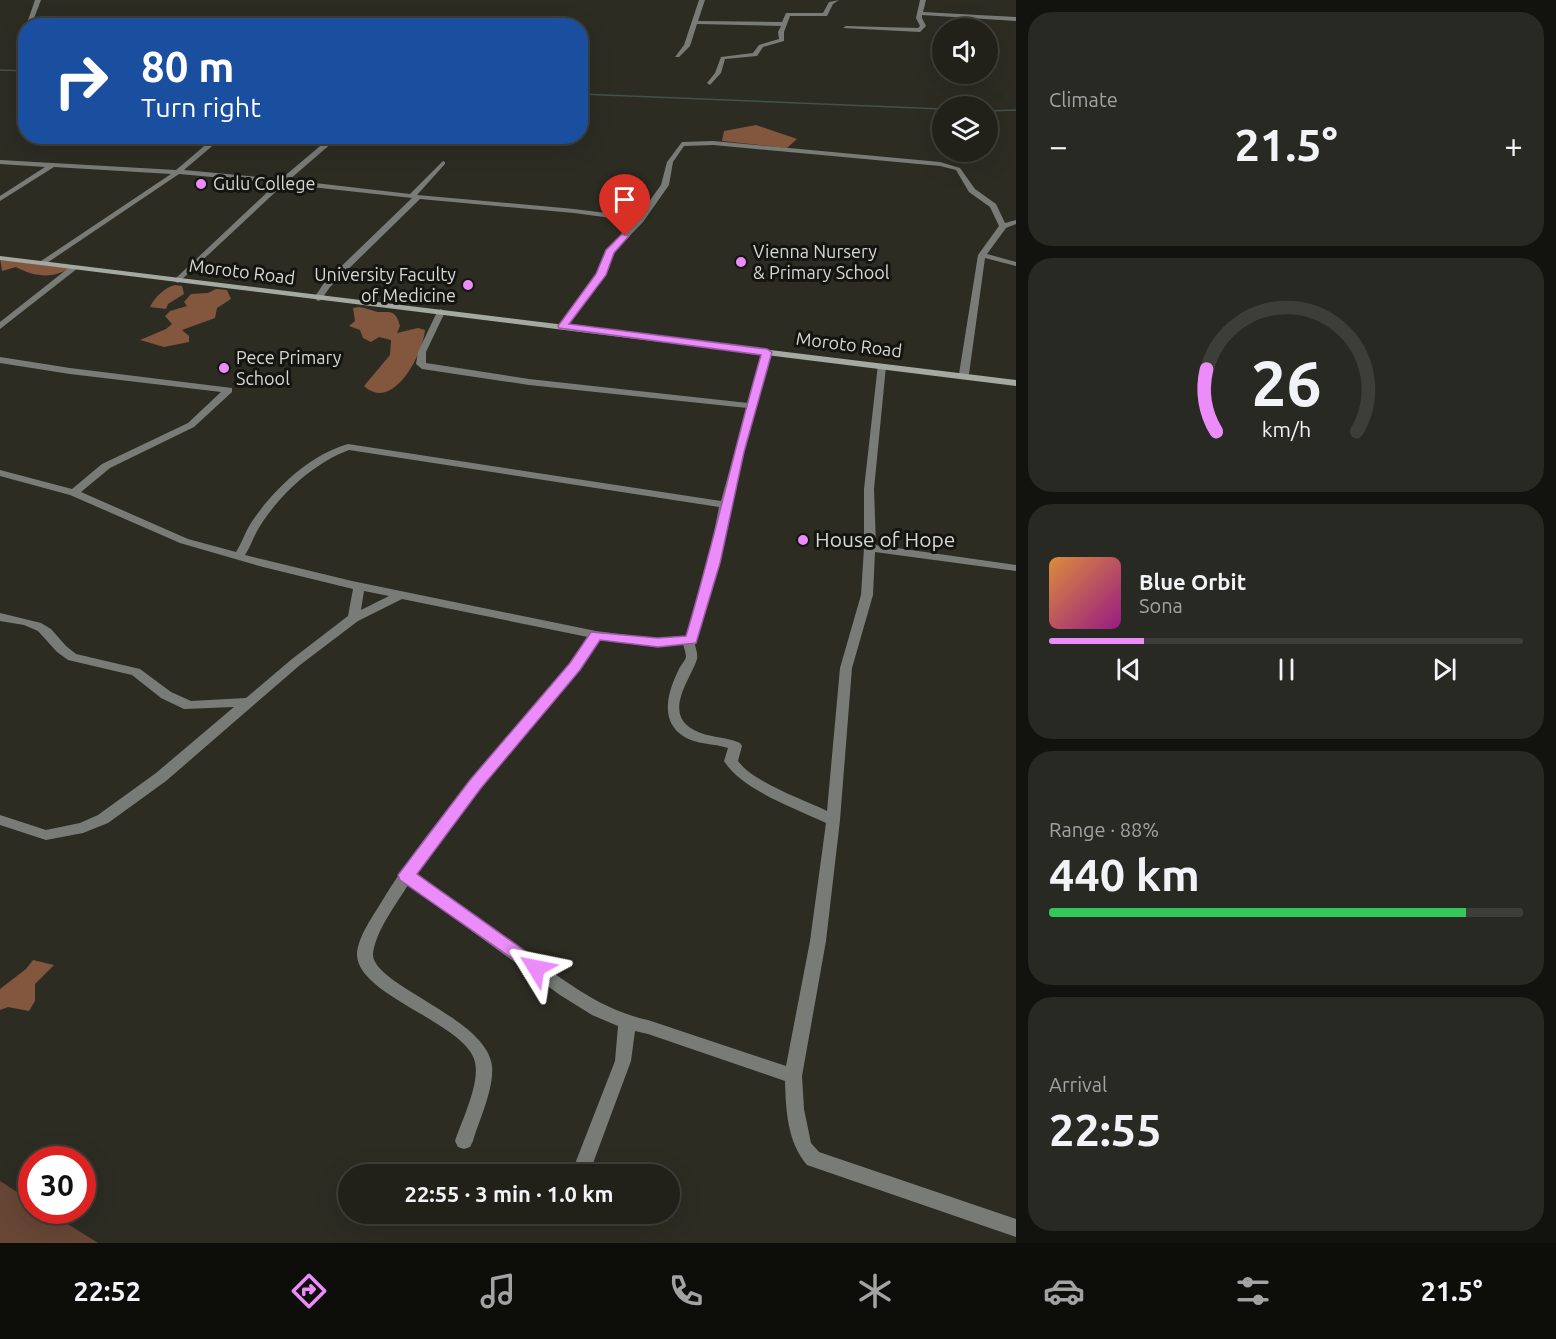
<!DOCTYPE html>
<html lang="en">
<head>
<meta charset="utf-8">
<style>
  body { margin:0; font-family:Ubuntu,sans-serif; background:#292923; color:#f1f3f6; height:100vh; display:flex; flex-direction:column; font-size:22px; white-space:nowrap }
  * { box-sizing:border-box; margin:0 }
  p { font-size:20px; color:#a2a3a2 }
  .icon { flex:none; width:33px; height:33px; fill:none; stroke:currentColor; stroke-width:2; stroke-linecap:round; stroke-linejoin:round }
  .map { position:relative; flex:1; overflow:hidden }
  .drawer { display:flex; flex-direction:column; gap:12px; padding:12px; background:#12120e; width:540px }
  .drawer>* { flex:none }
  .hud { position:absolute; left:18px; top:18px; width:570px; height:126px; border-radius:24px; box-shadow:0 6px 24px #0002,0 0 0 2px #3e3e39; background:#1a4fa0; color:#fff; overflow:hidden }
  .fabs { position:absolute; left:932px; top:18px; display:grid; gap:12px }
  .fabs a { display:grid; place-items:center; width:66px; height:66px; border-radius:50%; background:#21211a; box-shadow:0 6px 24px #0002,0 0 0 2px #3e3e39; font-size:30px }
  .speed { position:absolute; left:18px; top:1146px; display:flex; gap:12px; font-size:30px; font-weight:700; text-align:center }
  .speed>* { display:grid; place-content:center; width:78px; height:78px; border-radius:50%; background:#21211a; box-shadow:0 6px 24px #0002,0 0 0 2px #3e3e39; line-height:1 }
  .speed .limit { border:9px solid #d22; background:#fff; color:#111 }
  .pin { position:absolute; display:grid; place-items:center; width:51px; height:51px; color:#fff; margin:-62px -26px; border-radius:50% 50% 50% 0; rotate:-45deg; box-shadow:0 0 6px #0007 }
  .pin .icon { rotate:45deg }
  .me { position:absolute; width:66px; margin:-33px; rotate:305deg; stroke-linejoin:round; filter:drop-shadow(0 0 4px #0008) }
  .turn { display:flex; align-items:center; gap:21px; height:126px; padding:0 24px; font-size:27px }
  .turn .icon { width:78px; height:78px; stroke-width:2.5 }
  .turn b { display:block; font-size:42px; line-height:51px }
  .big { font-size:45px; font-weight:700; line-height:1.1 }
  .drawer .tile { flex:1; display:flex; flex-direction:column; justify-content:center; gap:9px; min-width:0; padding:0 21px; border-radius:24px; background:#292923 }
  .drawer .dial { align-items:center; gap:0 }
  .dial svg { height:156px; overflow:visible; fill:none; stroke:#3e3e39; stroke-width:7; stroke-linecap:round; text-anchor:middle }
  .dial text { fill:#f1f3f6; stroke:none }
  .song { display:flex; align-items:center; gap:18px }
  .cover { width:72px; height:72px; border-radius:9px; background:linear-gradient(135deg,hsl(30 70% 55%),hsl(310 70% 35%)) }
  .played { height:6px; border-radius:3px; background:linear-gradient(90deg,#ec8cfb 20%,#3e3e39 20%) }
  .keys { display:flex; justify-content:space-around; direction:ltr }
  .heat { display:flex; justify-content:space-between; align-items:center; font-size:33px; direction:ltr }
  .charge { height:9px; border-radius:4px; background:linear-gradient(90deg,#34c759 88%,#3e3e39 0) }
  .trip { position:absolute; left:338px; top:1164px; width:342px; height:60px; border-radius:30px; background:#21211a; box-shadow:0 6px 24px #0002,0 0 0 2px #3e3e39; font-weight:700; line-height:60px; text-align:center }
  .tabs { display:flex; height:96px; justify-content:space-around; align-items:center; background:#0d0d0a; color:#a2a3a2 }
  .tabs .icon { width:42px; height:42px }
  .tabs .current { color:#ec8cfb }
  .tabs b { font-size:27px; color:#f1f3f6 }
  main { display:flex; flex:1; min-height:0 }
  .map>svg:first-child { display:block }
  .green { fill:#674635 }
  .forest { fill:#83563e }
  .lines { fill:none; stroke-linecap:round; stroke-linejoin:round }
  .stream { stroke:#415249; stroke-width:1.5 }
  .minor { fill:#797b77; fill-rule:evenodd }
  .secondary { fill:#a4a9a2; fill-rule:evenodd }
  .route { fill:#ec8cfb; stroke:#995ba3; stroke-width:1.5 }
  .poi-dot { fill:#ec8cfb; stroke:#141410; stroke-width:2 }
  .labels { text-anchor:middle; stroke-width:6; stroke-linejoin:round; paint-order:stroke }
  .far-poi-label { font-size:18px; fill:#d8d8d2; stroke:#141410; text-anchor:start }
  .far-street-label { font-size:18px; fill:#d8d8d2; stroke:#141410 }
  .poi-label { font-size:21px; fill:#d8d8d2; stroke:#141410; text-anchor:start }
</style>
</head>
<body>
<main>
<div class="map">
<svg width="1016" height="1243" viewBox="0 0 1016 1243">
  <rect width="100%" height="100%" fill="#2c2c23"/>
  <path class="green" d="M0 1181 31 1201 32 1210 47 1211 98 1243H0Z"/>
  <path class="forest" d="M186 19 228 23 224 26 123 25 155 20Z
    M756 125 797 139 787 148 722 141 724 131Z
    M0 258 70 268C53 279 34 277 16 267L2 271Z
    M175 285 182 286 184 294 168 304 166 309 150 307C154 298 165 287 175 285Z
    M216 289 227 290 231 299 217 308 215 318 182 330 189 336V342L164 347 140 340 166 329 172 324 165 316 170 311 187 306 184 302 191 294 208 293Z
    M359 307C365 308 369 309 374 311 385 315 395 305 400 326L397 333 418 328 425 330C423 354 393 413 364 386L390 355 391 340 379 337 371 342 363 338 360 330 349 326 355 321 353 308Z
    M33 960 54 965 35 984V1001L29 1011 8 1007 0 1010V989L26 969Z"/>
  <g class="lines">
    <path class="stream" d="M0 70 26 71
      M580 94 942 109
      M987 111 1016 110"/>
    <path class="minor" d="M35 0H41L31 26H26Z
      M699 0H705L698 21 782 22 786 13H823L829 2 839 0 833 4 827 16H790L784 32V41L763 47 757 56 725 59 721 73 710 85 707 83 715 73 721 57 753 53 759 45 779 39 778 32 781 26 697 24 690 46 679 57H675L684 45Z
      M920 0H926L923 12 1016 17V21L922 15V18L926 26 920 32 843 28 846 26 918 28 920 26 916 18Z
      M216 136H224L184 170 281 179 332 136H340L289 180 410 194 443 161 445 162V164L417 195 574 209 638 217 661 185 667 162 682 142 713 141 940 162 960 168 975 189 996 204 1005 223 1016 220V224L1006 228 987 254 1016 262V266L985 258 969 374 964 377 959 374 978 255 999 226 990 207 969 192 956 170 940 166 713 145 684 146 673 162 669 185 643 222 613 253 605 275 566 328 563 329 559 326 597 275 606 250 634 221 574 213 420 199 330 287 321 300 318 301 314 298 324 283 412 198 284 184 178 283 174 281 175 279 277 183 179 174 44 265H41V261L171 174 54 167 0 201V196L45 167 0 164V160L176 170Z
      M71 266 78 268 0 329V322Z
      M441 309 445 312 426 352V363L529 379 748 403 763 352 767 349 770 350 771 352 730 505 720 563 695 645C696 649 698 655 697 659 691 679 662 713 694 730 708 738 725 736 740 743L742 746 738 761C753 782 802 799 827 811L840 668 861 595 864 548V489L878 364H884L886 366 874 489 876 545 1016 565V571L875 552 873 595 852 668 840 820 826 941 802 1076 804 1109 811 1143 819 1152 1016 1219V1237L807 1165C787 1141 786 1111 785 1081L648 1034 635 1031 631 1061 589 1174H571L615 1061 618 1026 592 1015 560 995 408 885C397 903 375 932 373 954 372 984 480 1016 491 1061 497 1083 479 1120 473 1141L470 1147 464 1149 458 1147 455 1141C462 1120 480 1084 475 1062 466 1023 358 996 357 955 357 939 371 919 379 906 417 842 467 786 515 729 540 699 566 670 588 637L402 599 358 621 300 665 166 781 108 823 83 833 46 840 0 825V815L46 830 80 823 98 815 156 773 234 707 184 709 161 698 132 675 68 660 57 652 38 631 24 625 0 621V613L41 623 51 629 66 646 76 654 140 669 171 692 191 701 246 698 292 659 348 616 353 589 263 567 180 543 70 495 0 476V470L72 489 102 464 188 423 221 392 70 374 0 363V357L70 368 232 388V392L194 427 110 468 81 492 188 539 236 552C242 543 245 532 251 523 273 490 309 455 348 444L721 501 747 408 529 385 422 369 416 364 418 352 437 312ZM349 450 719 507 708 563 686 636 658 639 596 631 352 581 245 555C251 546 254 535 260 526 280 494 314 463 349 450ZM364 591 389 596 361 610ZM599 639 658 647 683 644C684 647 686 654 686 657 685 661 680 666 679 669 668 691 659 720 683 736 697 745 713 743 728 748L724 761C742 790 795 808 826 823L810 941 786 1066 648 1020C600 1010 563 979 524 952 488 926 451 900 415 874L481 788 579 669Z"/>
    <path class="secondary" d="M0 256 1016 380V386L0 260Z"/>
  </g>
  <path class="route" d="M622 234 629 236 614 253 606 275 569 324 767 349 772 352 744 452 720 563 696 643 658 647 600 640 580 670 481 788 417 874 542 963 545 968 542 973 536 975 400 880 398 875 470 780 570 663 591 632 658 638 686 636C714 543 734 448 761 355L559 328 558 326 596 274 606 250Z"/>
  <g class="poi-dot">
    <circle cx="201" cy="184" r="6"/>
    <circle cx="741" cy="262" r="6"/>
    <circle cx="468" cy="285" r="6"/>
    <circle cx="224" cy="368" r="6"/>
    <circle cx="803" cy="540" r="6"/>
  </g>
  <g class="labels">
    <g class="far-poi-label">
      <text x="213" y="190">Gulu College</text>
      <text x="753" y="258">Vienna Nursery<tspan x="753" dy="21">&amp; Primary School</tspan></text>
      <text x="456" y="281" text-anchor="end">University Faculty<tspan x="456" dy="21">of Medicine</tspan></text>
      <text x="236" y="364">Pece Primary<tspan x="236" dy="21">School</tspan></text>
    </g>
    <g class="far-street-label">
      <text transform="translate(242 272) rotate(7)" y="6">Moroto Road</text>
      <text transform="translate(849 345) rotate(7)" y="6">Moroto Road</text>
    </g>
    <g class="poi-label">
      <text x="815" y="547">House of Hope</text>
    </g>
  </g>
</svg>
<div class="fabs">
<a><svg class="icon" aria-label="sound" viewBox="0 0 24 24"><path d="M4 9h4l5-4v14l-5-4H4zM17 9q2 3 0 6"/></svg></a>
<a><svg class="icon" aria-label="layers" viewBox="0 0 24 24"><path d="M12 4l9 5-9 5-9-5zM3 14l9 5 9-5"/></svg></a>
</div>
<div class="speed"><div class="limit">30</div></div>
<div class="pin" style="left:625px;top:236px;background:#d93025"><svg class="icon" aria-label="arrive" viewBox="0 0 24 24"><path d="M6 21V4h12l-3 4 3 4H6"/></svg></div>
<svg class="me" style="left:536px;top:968px" viewBox="-20 -20 40 40"><path d="M0-17L14 15 0 8-14 15z" fill="#ec8cfb" stroke="#fff" stroke-width="4"/></svg>
<div class="trip">22:55 · 3 min · 1.0 km</div>
<div class="hud">
<div class="turn"><svg class="icon" aria-label="right" viewBox="0 0 24 24"><path d="M7 20v-9h11M14 6l5 5-5 5"/></svg><div><b>80 m</b>Turn right</div></div>
</div>
</div>
<section class="drawer">
<div class="tile"><p>Climate</p>
<div class="heat"><a>−</a><b class="big">21.5°</b><a>+</a></div>
</div>
<div class="tile dial"><svg viewBox="0 0 100 80">
<path d="M14 69A42 42 0 1 1 86 69"/>
<path d="M14 69A42 42 0 0 1 9 37" stroke="#ec8cfb"/>
<text x="50" y="56" font-size="32" font-weight="700">26</text>
<text x="50" y="72" font-size="11">km/h</text>
</svg></div>
<div class="tile">
<div class="song"><i class="cover"></i><div><b>Blue Orbit</b><p>Sona</p></div></div>
<div class="played"></div>
<div class="keys"><svg class="icon" aria-label="previous" viewBox="0 0 24 24"><path d="M18 5L8 12l10 7zM5 5v14"/></svg><svg class="icon" aria-label="pause" viewBox="0 0 24 24"><path d="M8 5v14M16 5v14"/></svg><svg class="icon" aria-label="next" viewBox="0 0 24 24"><path d="M6 5l10 7-10 7zM19 5v14"/></svg></div>
</div>
<div class="tile"><p>Range · 88%</p><b class="big">440 km</b><div class="charge"></div></div>
<div class="tile"><p>Arrival</p><b class="big">22:55</b></div>
</section>
</main>
<nav class="tabs">
<b>22:52</b>
<svg class="icon current" aria-label="directions" viewBox="0 0 24 24"><path d="M12 3l9 9-9 9-9-9zM9 14v-3h6M13 9l2 2-2 2"/></svg>
<svg class="icon" aria-label="music" viewBox="0 0 24 24"><path d="M9 18V5l10-2v13"/><circle cx="6" cy="18" r="3"/><circle cx="16" cy="16" r="3"/></svg>
<svg class="icon" aria-label="phone" viewBox="0 0 24 24"><path d="M5 4h4l2 5-3 2q2 4 5 5l2-3 5 2v4C11 20 4 13 5 4z"/></svg>
<svg class="icon" aria-label="climate" viewBox="0 0 24 24"><path d="M12 3v18M4 7l16 10M4 17L20 7"/></svg>
<svg class="icon" aria-label="car" viewBox="0 0 24 24"><path d="M5 17H2v-5l4-1 3-4h7l3 4 3 1v5h-3M9 17h6M6 11h13"/><circle cx="7" cy="17" r="2"/><circle cx="17" cy="17" r="2"/></svg>
<svg class="icon" aria-label="filters" viewBox="0 0 24 24"><path d="M4 7h16M4 17h16"/><circle cx="9" cy="7" r="2"/><circle cx="15" cy="17" r="2"/></svg>
<b>21.5°</b>
</nav>
</body>
</html>
